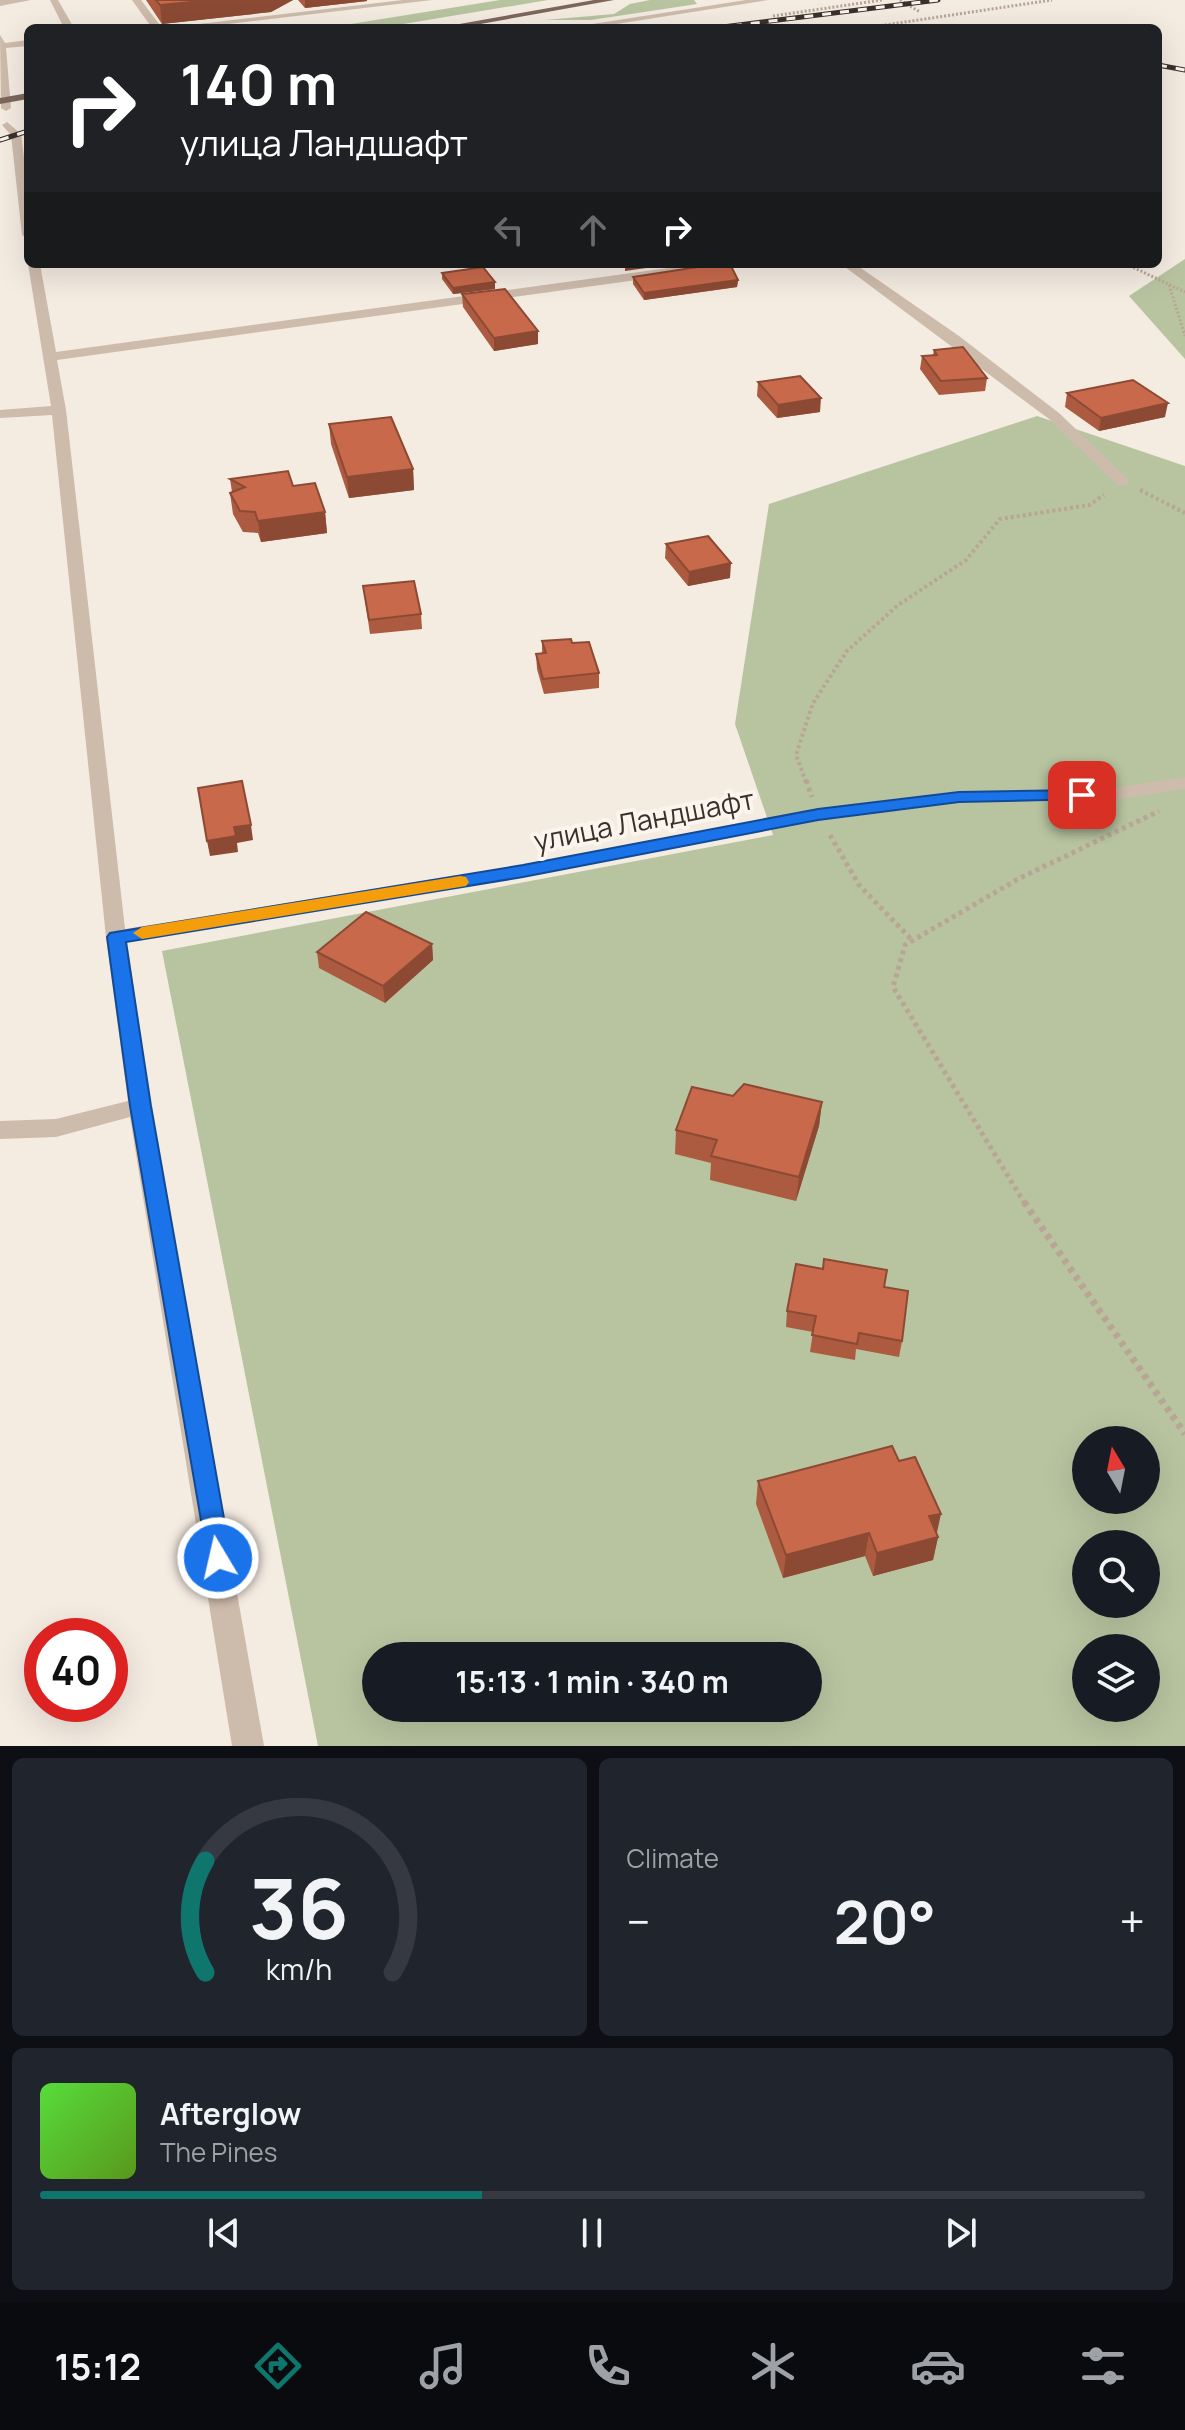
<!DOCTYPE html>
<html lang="en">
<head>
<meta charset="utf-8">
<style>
  body { margin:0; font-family:Manrope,sans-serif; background:#20242c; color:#f1f3f6; height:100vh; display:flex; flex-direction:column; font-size:30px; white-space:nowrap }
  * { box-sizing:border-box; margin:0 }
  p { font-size:26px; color:#9ea1a6 }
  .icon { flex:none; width:44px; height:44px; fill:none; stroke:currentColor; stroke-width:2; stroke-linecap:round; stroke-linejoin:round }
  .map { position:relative; height:1746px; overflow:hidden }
  .details { display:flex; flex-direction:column; gap:12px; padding:12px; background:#0d0f14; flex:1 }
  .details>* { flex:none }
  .hud { position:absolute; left:24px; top:24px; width:1138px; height:244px; border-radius:12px; box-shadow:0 8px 32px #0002; background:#202124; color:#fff; overflow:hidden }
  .needle { width:52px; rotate:350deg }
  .fabs { position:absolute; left:1072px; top:1426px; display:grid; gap:16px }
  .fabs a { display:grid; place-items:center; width:88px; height:88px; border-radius:50%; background:#171b24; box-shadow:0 8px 32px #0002; font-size:40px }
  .speed { position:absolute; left:24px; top:1618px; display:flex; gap:16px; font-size:40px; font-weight:700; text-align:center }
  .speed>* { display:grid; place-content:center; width:104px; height:104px; border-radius:50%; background:#171b24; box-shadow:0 8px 32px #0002; line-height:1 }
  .speed .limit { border:12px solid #d22; background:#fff; color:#111 }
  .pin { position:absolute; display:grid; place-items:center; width:68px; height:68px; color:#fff; margin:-34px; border-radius:16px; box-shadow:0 4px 12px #0006 }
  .me { position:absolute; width:88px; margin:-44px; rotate:351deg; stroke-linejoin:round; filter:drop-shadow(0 0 6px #0008) }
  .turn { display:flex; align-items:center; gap:28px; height:168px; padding:0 24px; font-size:36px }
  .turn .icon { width:104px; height:104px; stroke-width:2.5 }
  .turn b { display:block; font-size:56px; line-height:68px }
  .lanes { display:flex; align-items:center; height:76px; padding:0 24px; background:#0003; justify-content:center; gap:40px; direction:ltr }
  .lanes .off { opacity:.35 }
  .big { font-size:60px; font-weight:700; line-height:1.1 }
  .details .tile { flex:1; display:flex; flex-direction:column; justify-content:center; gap:12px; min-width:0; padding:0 28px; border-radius:12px; background:#20242c }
  .details .dial { align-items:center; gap:0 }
  .dial svg { height:208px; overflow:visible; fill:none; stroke:#363941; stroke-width:7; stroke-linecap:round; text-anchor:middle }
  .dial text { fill:#f1f3f6; stroke:none }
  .song { display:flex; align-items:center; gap:24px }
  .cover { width:96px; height:96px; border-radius:12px; background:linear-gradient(135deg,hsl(110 70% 55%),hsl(90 70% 35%)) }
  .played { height:8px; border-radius:4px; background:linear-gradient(90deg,#0f766e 40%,#363941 40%) }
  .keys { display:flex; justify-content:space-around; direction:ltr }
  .heat { display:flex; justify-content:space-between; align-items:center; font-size:44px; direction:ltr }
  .details .tiles { flex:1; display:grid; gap:12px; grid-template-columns:1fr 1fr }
  .tile:last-child { grid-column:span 2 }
  .trip { position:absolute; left:362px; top:1642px; width:460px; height:80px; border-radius:40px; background:#171b24; box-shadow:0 8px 32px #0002; font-weight:700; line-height:80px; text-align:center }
  .menu { display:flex; height:128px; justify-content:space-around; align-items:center; background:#090b0e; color:#9ea1a6 }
  .menu .icon { width:56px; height:56px }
  .menu .current { color:#0f766e }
  .menu b { font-size:36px; color:#f1f3f6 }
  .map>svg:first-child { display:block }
  .green { fill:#b8c4a0; fill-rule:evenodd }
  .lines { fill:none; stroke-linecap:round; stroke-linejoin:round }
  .path-far3 { stroke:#b9a596; stroke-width:3; stroke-dasharray:2 2; stroke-linecap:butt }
  .path-far2 { stroke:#b9a596; stroke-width:4; stroke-dasharray:3 3; stroke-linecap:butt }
  .path-far1 { stroke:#b9a596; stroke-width:5; stroke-dasharray:4 4; stroke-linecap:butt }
  .path { stroke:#b9a596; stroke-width:7; stroke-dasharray:5 5; stroke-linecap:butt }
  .minor { fill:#cdbbac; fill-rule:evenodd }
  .major { fill:#7d675c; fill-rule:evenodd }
  .rail-casing { stroke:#3b302b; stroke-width:5 }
  .rail { stroke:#fbf5ee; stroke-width:3; stroke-dasharray:9; stroke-linecap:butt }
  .wall { fill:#ac5a40 }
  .shaded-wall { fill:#8c4a34 }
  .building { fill:#c8694b; stroke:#8c4a34; stroke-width:2 }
  .route { fill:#1a73e8; stroke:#114b97; stroke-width:2 }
  .slow { fill:#f59e0b }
  .labels { text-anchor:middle; stroke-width:8; stroke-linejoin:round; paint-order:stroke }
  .street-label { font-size:28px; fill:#3b302b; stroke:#fbf5ee }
</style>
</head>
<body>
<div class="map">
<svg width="1185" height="1746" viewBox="0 0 1185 1746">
  <rect width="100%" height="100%" fill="#f4ebe1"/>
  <path class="green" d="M500 0H548L379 28H326Z
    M650 0H694L697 4 591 20H545L614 14 630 4Z
    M1185 259V359L1129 296Z
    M1037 416 1185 466V1746H318L162 951 773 835 735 724 769 504ZM1086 1440H1146V1500H1086ZM1086 1544H1146V1604H1086ZM1086 1648H1146V1708H1086ZM376 1656H808V1708H376Z"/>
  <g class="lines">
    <path class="path-far3" d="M900 0 920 12
      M773 16 882 0
      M865 28 1052 0
      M1126 264 1185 292
      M1169 285 1185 336"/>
    <path class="path-far2" d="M1140 490 1185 513
      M806 782 796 755 813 703 847 651 898 605 966 560 1000 519 1089 505 1104 495"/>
    <path class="path-far1" d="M806 780 812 797
      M830 835 859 885 912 940
      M1025 1204 893 987 905 945 1018 879 1159 811"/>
    <path class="path" d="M1024 1202 1185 1434"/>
    <path class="minor" d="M0 0H31L0 6Z
      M50 0H58L74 28H64Z
      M132 0H141L162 28H152Z
      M403 0H432L194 28H164Z
      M746 0H768L591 28H567Z
      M0 35 5 43 28 40V46L6 48 11 108 6 111 1 108Z
      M7 122 21 134 28 188V239L22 235 11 135 2 125Z
      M28 264H40L56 352 697 264H730L724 268 57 360 66 410 125 929 523 865 818 809 959 791 1113 788 1185 777V789L1113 800 959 803 818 821 523 877 127 942 151 1106 264 1746H232L130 1117 56 1137 0 1139V1121L56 1119 128 1101 106 937 52 415 0 418V410L51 406Z
      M841 264H855L959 336 1059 413 1128 479V485H1118L1049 419Z"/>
    <path class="major" d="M594 0H614L458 28H437Z
      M28 93V99L0 104V98Z"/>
    <defs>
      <path id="rail" d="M715 28 938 0
        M1158 65 1185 70
        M0 140 28 131"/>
    </defs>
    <use href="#rail" class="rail-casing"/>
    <use href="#rail" class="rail"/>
  </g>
  <path class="wall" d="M146 0H293L271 12 162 24Z
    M298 0H367V1L305 8Z
    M442 273 495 282V289L453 294 442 279Z
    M633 277 738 280 737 287 644 300 633 284Z
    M462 294 538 331V344L494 351 463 307Z
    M934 350 987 378 985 391 939 395 920 369 922 356 933 355Z
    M758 382 820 412 777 418 757 396Z
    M1067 393 1165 417 1099 431 1065 407Z
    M329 424 413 469 414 490 349 498 331 444Z
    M230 479 293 486 325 512 327 533 261 542 258 533 243 532 233 514 230 493 232 492Z
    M666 544 730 578 688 586 665 558Z
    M363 586 421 614 422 629 370 634Z
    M542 641 572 643 599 673V688L544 694 537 669 536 654H542Z
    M432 944 433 960 385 1003 319 968 317 952Z
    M733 1096 822 1102 819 1126 796 1201 710 1180 711 1163 675 1154 676 1130Z
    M884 1287 902 1341 899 1357 856 1349 855 1360 810 1352 813 1332 786 1327 787 1311Z
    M899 1461 938 1537 933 1560 873 1576 865 1556 783 1578 756 1504 758 1481Z"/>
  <path class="shaded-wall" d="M212 0H293L271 12 162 24 160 5Z
    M305 0H367V1L305 8Z
    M625 264H675L625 271Z
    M738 280 737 287 644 300V293Z
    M495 282V289L453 294V288Z
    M538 331V344L494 351V338Z
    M821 398 820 412 777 418 778 405Z
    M1168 403 1165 417 1099 431 1101 418Z
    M413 469 414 490 349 498 347 477Z
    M325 512 327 533 261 542 258 521Z
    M731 563 730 578 688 586 689 572Z
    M251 825 253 840 237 843 238 852 210 856 207 841 234 827Z
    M432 944 433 960 385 1003 383 986Z
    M822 1102 819 1126 796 1201 799 1177Z
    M941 1514 936 1537 929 1516Z
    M869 1533 865 1556 783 1578 786 1555Z
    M938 1537 933 1560 873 1576 877 1553Z"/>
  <path class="building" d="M156 0H212L160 5Z
    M717 264H730L738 280 644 293 633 277Z
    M483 267 495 282 453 288 442 273Z
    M505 289 538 331 494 338 462 294Z
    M963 347 987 378 941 381 922 356 937 355 934 350Z
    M800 376 821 398 778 405 758 382Z
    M1133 380 1168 403 1101 418 1067 393Z
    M391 417 413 469 347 477 329 424Z
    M288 471 293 486 315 483 325 512 258 521 255 512 240 511 230 493 245 487 230 479Z
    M708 536 731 563 689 572 666 544Z
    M414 581 421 614 369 620 363 586Z
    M571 639 572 643 589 642 599 673 543 679 536 654 546 653 542 641Z
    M242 781 251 825 234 827 236 836 207 841 198 788Z
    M366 912 432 944 383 986 317 952Z
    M744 1084 822 1102 799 1177 711 1156 717 1140 676 1130 692 1087 733 1096Z
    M824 1259 887 1270 884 1287 908 1291 902 1341 859 1333 857 1344 812 1335 816 1316 787 1311 796 1264 823 1269Z
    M892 1446 899 1461 915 1457 941 1514 929 1516 938 1537 877 1553 869 1533 786 1555 758 1481Z"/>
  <path class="route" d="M1082 790 1091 795 1088 799 959 802 818 820 523 877 126 942 151 1106 231 1558 228 1567 218 1570 209 1567 130 1106 107 937 110 933 523 865 818 809 959 792Z"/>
  <path class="slow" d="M460 876 466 877 469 882 466 886 142 939 133 933 142 927Z"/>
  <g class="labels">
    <g class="street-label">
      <text transform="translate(644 820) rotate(-11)" y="10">улица Ландшафт</text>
    </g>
  </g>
</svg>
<div class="fabs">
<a><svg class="needle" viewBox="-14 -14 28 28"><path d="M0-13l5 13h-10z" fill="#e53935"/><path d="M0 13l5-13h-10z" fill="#9ea1a6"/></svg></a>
<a><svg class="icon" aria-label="search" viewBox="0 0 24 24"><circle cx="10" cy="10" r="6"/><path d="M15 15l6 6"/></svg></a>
<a><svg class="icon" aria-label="layers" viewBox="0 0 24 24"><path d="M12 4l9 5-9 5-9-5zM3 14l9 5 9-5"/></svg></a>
</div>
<div class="speed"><div class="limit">40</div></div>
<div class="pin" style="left:1082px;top:795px;background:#d93025"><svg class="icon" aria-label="arrive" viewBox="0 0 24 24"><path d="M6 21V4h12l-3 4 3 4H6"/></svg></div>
<svg class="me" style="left:218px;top:1558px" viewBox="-20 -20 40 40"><circle r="17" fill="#1a73e8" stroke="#fff" stroke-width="3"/><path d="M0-11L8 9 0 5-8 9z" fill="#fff"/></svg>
<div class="trip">15:13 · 1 min · 340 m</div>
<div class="hud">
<div class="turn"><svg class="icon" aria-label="right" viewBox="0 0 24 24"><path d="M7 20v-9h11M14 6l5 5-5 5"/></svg><div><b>140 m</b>улица Ландшафт</div></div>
<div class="lanes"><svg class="icon off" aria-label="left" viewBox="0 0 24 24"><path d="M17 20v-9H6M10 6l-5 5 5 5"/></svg><svg class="icon off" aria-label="ahead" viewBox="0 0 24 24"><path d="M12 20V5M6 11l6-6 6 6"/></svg><svg class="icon" aria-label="right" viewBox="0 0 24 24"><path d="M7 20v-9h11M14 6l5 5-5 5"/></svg></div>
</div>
</div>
<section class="details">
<div class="tiles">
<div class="tile dial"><svg viewBox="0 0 100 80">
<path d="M14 69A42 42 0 1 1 86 69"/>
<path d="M14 69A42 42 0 0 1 14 26" stroke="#0f766e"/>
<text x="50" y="56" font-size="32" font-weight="700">36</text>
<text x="50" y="72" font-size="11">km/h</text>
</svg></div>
<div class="tile"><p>Climate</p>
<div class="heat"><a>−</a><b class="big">20°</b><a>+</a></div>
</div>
<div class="tile">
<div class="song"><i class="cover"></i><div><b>Afterglow</b><p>The Pines</p></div></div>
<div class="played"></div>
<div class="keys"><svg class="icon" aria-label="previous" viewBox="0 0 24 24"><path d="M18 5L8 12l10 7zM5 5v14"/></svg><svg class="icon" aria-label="pause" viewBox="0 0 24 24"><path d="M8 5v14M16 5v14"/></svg><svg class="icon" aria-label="next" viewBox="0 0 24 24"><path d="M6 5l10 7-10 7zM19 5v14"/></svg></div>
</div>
</div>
</section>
<nav class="menu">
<b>15:12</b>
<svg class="icon current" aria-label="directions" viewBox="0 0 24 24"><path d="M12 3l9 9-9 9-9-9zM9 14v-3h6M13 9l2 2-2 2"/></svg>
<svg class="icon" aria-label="music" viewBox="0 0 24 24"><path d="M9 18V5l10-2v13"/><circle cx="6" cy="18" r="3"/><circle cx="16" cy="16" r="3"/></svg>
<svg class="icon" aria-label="phone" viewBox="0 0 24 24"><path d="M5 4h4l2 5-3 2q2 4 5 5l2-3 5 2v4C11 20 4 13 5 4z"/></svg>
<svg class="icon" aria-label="climate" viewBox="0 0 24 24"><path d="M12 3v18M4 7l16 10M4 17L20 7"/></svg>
<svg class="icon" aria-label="car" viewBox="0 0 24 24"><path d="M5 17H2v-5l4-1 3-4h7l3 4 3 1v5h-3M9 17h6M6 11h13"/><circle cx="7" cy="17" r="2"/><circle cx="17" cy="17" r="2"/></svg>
<svg class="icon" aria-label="filters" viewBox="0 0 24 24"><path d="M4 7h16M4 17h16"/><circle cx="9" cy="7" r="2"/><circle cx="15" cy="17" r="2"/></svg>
</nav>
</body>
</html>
